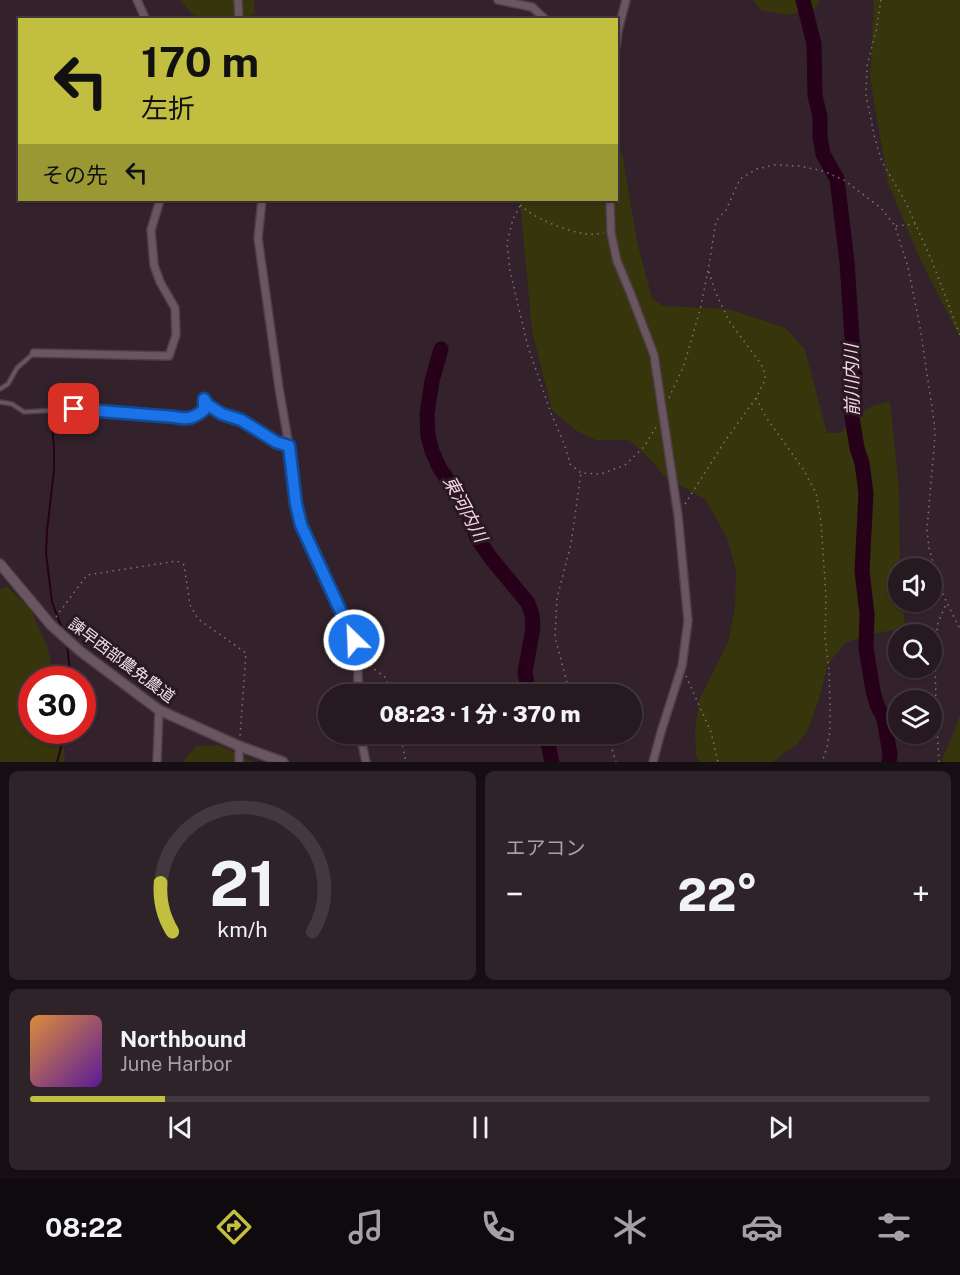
<!DOCTYPE html>
<html lang="ja">
<head>
<meta charset="utf-8">
<style>
  body { margin:0; font-family:"Public Sans","Noto Sans JP",sans-serif; background:#2e2329; color:#f1f3f6; height:100vh; display:flex; flex-direction:column; font-size:22px; white-space:nowrap }
  * { box-sizing:border-box; margin:0 }
  p { font-size:20px; color:#a4a1a5 }
  .icon { flex:none; width:33px; height:33px; fill:none; stroke:currentColor; stroke-width:2; stroke-linecap:round; stroke-linejoin:round }
  .map { position:relative; height:762px; overflow:hidden }
  .sheet { display:flex; flex-direction:column; gap:9px; padding:9px; background:#150e12; flex:1 }
  .sheet>* { flex:none }
  .guide { position:absolute; left:18px; top:18px; width:600px; height:183px; border-radius:0px; box-shadow:0 2px 4px #0004,0 0 0 2px #42383e; background:#c1be40; color:#111; overflow:hidden }
  .fabs { position:absolute; left:888px; top:558px; display:grid; gap:12px }
  .fabs a { display:grid; place-items:center; width:54px; height:54px; border-radius:50%; background:#261a20; box-shadow:0 2px 4px #0004,0 0 0 2px #42383e; font-size:30px }
  .speed { position:absolute; left:18px; top:666px; display:flex; gap:12px; font-size:30px; font-weight:700; text-align:center }
  .speed>* { display:grid; place-content:center; width:78px; height:78px; border-radius:50%; background:#261a20; box-shadow:0 2px 4px #0004,0 0 0 2px #42383e; line-height:1 }
  .speed .limit { border:9px solid #d22; background:#fff; color:#111 }
  .pin { position:absolute; display:grid; place-items:center; width:51px; height:51px; color:#fff; margin:-26px; border-radius:12px; box-shadow:0 3px 9px #0006 }
  .me { position:absolute; width:66px; margin:-33px; rotate:336deg; stroke-linejoin:round; filter:drop-shadow(0 0 4px #0008) }
  .turn { display:flex; align-items:center; gap:21px; height:126px; padding:0 24px; font-size:27px }
  .turn .icon { width:78px; height:78px; stroke-width:2.5 }
  .turn b { display:block; font-size:42px; line-height:51px }
  .then { display:flex; align-items:center; height:57px; padding:0 24px; background:#0003; gap:12px; font-size:22px }
  .big { font-size:45px; font-weight:800; line-height:1.1 }
  .sheet .card { flex:1; display:flex; flex-direction:column; justify-content:center; gap:9px; min-width:0; padding:0 21px; border-radius:9px; background:#2e2329 }
  .sheet .dial { align-items:center; gap:0 }
  .dial svg { height:156px; overflow:visible; fill:none; stroke:#42383e; stroke-width:7; stroke-linecap:round; text-anchor:middle }
  .dial text { fill:#f1f3f6; stroke:none }
  .song { display:flex; align-items:center; gap:18px }
  .cover { width:72px; height:72px; border-radius:9px; background:linear-gradient(135deg,hsl(30 70% 55%),hsl(270 70% 35%)) }
  .played { height:6px; border-radius:3px; background:linear-gradient(90deg,#c1be40 15%,#42383e 15%) }
  .keys { display:flex; justify-content:space-around; direction:ltr }
  .heat { display:flex; justify-content:space-between; align-items:center; font-size:33px; direction:ltr }
  .sheet .tiles { flex:1; display:grid; gap:9px; grid-template-columns:1fr 1fr }
  .card:last-child { grid-column:span 2 }
  .trip { position:absolute; left:318px; top:684px; width:324px; height:60px; border-radius:30px; background:#261a20; box-shadow:0 2px 4px #0004,0 0 0 2px #42383e; font-weight:800; line-height:60px; text-align:center }
  .menu { display:flex; height:96px; justify-content:space-around; align-items:center; background:#0f0a0d; color:#a4a1a5 }
  .menu .icon { width:42px; height:42px }
  .menu .on { color:#c1be40 }
  .menu b { font-size:27px; color:#f1f3f6 }
  .map>svg:first-child { display:block }
  .green { fill:#36350b }
  .lines { fill:none; stroke-linecap:round; stroke-linejoin:round }
  .stream { stroke:#270019; stroke-width:2 }
  .river { stroke:#270019; stroke-width:15 }
  .lane-casing { stroke:#4d3e47; stroke-width:6 }
  .street-casing { stroke:#4d3e47; stroke-width:10 }
  .secondary-casing { stroke:#4d3e47; stroke-width:12 }
  .path { stroke:#81727a; stroke-width:1.5; stroke-dasharray:1.5 4.5; stroke-linecap:butt }
  .lane { stroke:#6a5661; stroke-width:3 }
  .street { stroke:#6a5661; stroke-width:7 }
  .secondary { stroke:#6a5661; stroke-width:9 }
  .route-casing { stroke:#114b97; stroke-width:15 }
  .route { stroke:#1a73e8; stroke-width:10 }
  .labels { text-anchor:middle; stroke-width:6; stroke-linejoin:round; paint-order:stroke }
  .street-label { font-size:16px; fill:#ede1e7; stroke:#291922 }
  .water-label { font-size:18px; font-style:italic; fill:#f8d4e7; stroke:#291922 }
</style>
</head>
<body>
<div class="map">
<svg width="960" height="762" viewBox="0 0 960 762">
  <rect width="100%" height="100%" fill="#33222b"/>
  <path class="green" d="M180 0H254L255 13 245 19H203L193 15Z
    M753 0H820L814 9 787 15 761 10Z
    M874 0H960V338L920 259 888 183 870 79Z
    M617 135 623 159 637 242 652 298 663 306 728 309 786 328 805 350 827 433H840L854 419 870 407 890 401 899 490 900 568H898V602H903L905 628 871 634 845 643 828 664 819 699 807 732 796 745 773 762H699L696 756 695 731 699 700 728 642 735 607 736 570 727 538 706 500 664 476 649 458 629 440H596L577 431 552 410 532 331 520 200H616Z
    M7 587 30 608 47 646 55 679 32 680V730L62 731 65 758 64 762H0V589Z
    M960 713V762H941L956 727Z
    M219 745 253 762H183L196 746Z"/>
  <g class="lines">
    <path class="stream" d="M50 400 54 447V470L47 531 46 553 52 602 63 631
      M67 645 71 680
      M57 762 66 730"/>
    <path class="river" d="M803 0 814 44 815 96 820 116V137L823 154 837 179 847 262 855 382 852 417 857 448 862 463 866 493 862 571 867 614 866 648 873 691 877 705 884 719 890 754 889 762
      M441 349 432 381 427 414 428 436 432 451 440 469 459 495 467 509 477 538 490 557 528 603 532 615 533 628 525 672 529 694
      M546 734 552 762"/>
    <defs>
      <path id="lane" d="M0 389 8 384 17 368 34 353
        M205 400C216 415 227 414 242 420 258 428 270 441 287 445
        M0 402 12 404 24 412 74 409 175 417C187 420 195 418 204 410V399"/>
      <path id="street" d="M137 0 146 20
        M238 0 239 20
        M498 0 532 7 546 20
        M616 47 618 31 626 0
        M262 200 258 238 279 388 289 446 295 504 301 525 354 640 358 656V694
        M610 200 611 233 617 261 630 292 654 355 678 515 688 621 682 666 661 732 653 762
        M34 353 169 356 176 335 175 308 160 282 154 265 151 230 160 200
        M360 734 366 762
        M239 746V762
        M157 762 159 710"/>
      <path id="secondary" d="M0 564 51 625 80 651 159 710 239 746 283 762"/>
    </defs>
    <use href="#lane" class="lane-casing"/>
    <use href="#street" class="street-casing"/>
    <use href="#secondary" class="secondary-casing"/>
    <path class="path" d="M881 0 876 31 867 66 866 95 875 139 882 162 905 201 932 261 960 335
      M517 200C525 216 567 231 585 234 591 235 597 234 604 233
      M520 206 513 219 507 243 510 271 528 347 551 413 565 446 570 464 581 473 601 474 625 465 644 447 656 427
      M896 226 915 224
      M669 398 684 365 700 310 708 271 716 221 726 210 740 179 757 169 774 165 800 166 823 171 844 180 881 208 895 226 908 267 920 327 934 421 935 436 927 529 929 548 939 584 947 603 960 629
      M756 398 766 417 803 469 816 493 821 522 826 596 825 639 829 669 830 706V731L827 747 822 762
      M685 504 725 441 756 398 765 380V373L761 364 729 321 715 291 709 272
      M56 617 87 575 177 561 184 565 190 605 198 619 246 653 240 736
      M365 662 386 678 391 694
      M686 676 711 732 718 762
      M570 694 555 637 557 598 571 544 581 473
      M400 734 406 762
      M605 734 608 736 616 762
      M939 762 936 712 935 643 938 623 946 604"/>
    <use href="#lane" class="lane"/>
    <use href="#street" class="street"/>
    <use href="#secondary" class="secondary"/>
  </g>
  <g class="lines">
    <defs>
      <path id="route" d="M74 409 175 417C187 420 194 418 204 410V399L208 405 222 414 241 420 276 442 289 446 296 504 301 525 354 640"/>
    </defs>
    <use href="#route" class="route-casing"/>
    <use href="#route" class="route"/>
  </g>
  <g class="labels">
    <g class="street-label">
      <text transform="translate(122 660) rotate(37)" y="6">諫早西部農免農道</text>
    </g>
    <g class="water-label">
      <text transform="translate(852 380) rotate(-91)" y="6">前川内川</text>
      <text transform="translate(465 509) rotate(62)" y="6">東河内川</text>
    </g>
  </g>
</svg>
<div class="fabs">
<a><svg class="icon" aria-label="sound" viewBox="0 0 24 24"><path d="M4 9h4l5-4v14l-5-4H4zM17 9q2 3 0 6"/></svg></a>
<a><svg class="icon" aria-label="search" viewBox="0 0 24 24"><circle cx="10" cy="10" r="6"/><path d="M15 15l6 6"/></svg></a>
<a><svg class="icon" aria-label="layers" viewBox="0 0 24 24"><path d="M12 4l9 5-9 5-9-5zM3 14l9 5 9-5"/></svg></a>
</div>
<div class="speed"><div class="limit">30</div></div>
<div class="pin" style="left:74px;top:409px;background:#d93025"><svg class="icon" aria-label="arrive" viewBox="0 0 24 24"><path d="M6 21V4h12l-3 4 3 4H6"/></svg></div>
<svg class="me" style="left:354px;top:640px" viewBox="-20 -20 40 40"><circle r="17" fill="#1a73e8" stroke="#fff" stroke-width="3"/><path d="M0-11L8 9 0 5-8 9z" fill="#fff"/></svg>
<div class="trip">08:23 · 1 分 · 370 m</div>
<div class="guide">
<div class="turn"><svg class="icon" aria-label="left" viewBox="0 0 24 24"><path d="M17 20v-9H6M10 6l-5 5 5 5"/></svg><div><b>170 m</b>左折</div></div>
<div class="then">その先<svg class="icon" aria-label="left" viewBox="0 0 24 24"><path d="M17 20v-9H6M10 6l-5 5 5 5"/></svg></div>
</div>
</div>
<section class="sheet">
<div class="tiles">
<div class="card dial"><svg viewBox="0 0 100 80">
<path d="M14 69A42 42 0 1 1 86 69"/>
<path d="M14 69A42 42 0 0 1 8 44" stroke="#c1be40"/>
<text x="50" y="56" font-size="32" font-weight="700">21</text>
<text x="50" y="72" font-size="11">km/h</text>
</svg></div>
<div class="card"><p>エアコン</p>
<div class="heat"><a>−</a><b class="big">22°</b><a>+</a></div>
</div>
<div class="card">
<div class="song"><i class="cover"></i><div><b>Northbound</b><p>June Harbor</p></div></div>
<div class="played"></div>
<div class="keys"><svg class="icon" aria-label="previous" viewBox="0 0 24 24"><path d="M18 5L8 12l10 7zM5 5v14"/></svg><svg class="icon" aria-label="pause" viewBox="0 0 24 24"><path d="M8 5v14M16 5v14"/></svg><svg class="icon" aria-label="next" viewBox="0 0 24 24"><path d="M6 5l10 7-10 7zM19 5v14"/></svg></div>
</div>
</div>
</section>
<nav class="menu">
<b>08:22</b>
<svg class="icon on" aria-label="directions" viewBox="0 0 24 24"><path d="M12 3l9 9-9 9-9-9zM9 14v-3h6M13 9l2 2-2 2"/></svg>
<svg class="icon" aria-label="music" viewBox="0 0 24 24"><path d="M9 18V5l10-2v13"/><circle cx="6" cy="18" r="3"/><circle cx="16" cy="16" r="3"/></svg>
<svg class="icon" aria-label="phone" viewBox="0 0 24 24"><path d="M5 4h4l2 5-3 2q2 4 5 5l2-3 5 2v4C11 20 4 13 5 4z"/></svg>
<svg class="icon" aria-label="climate" viewBox="0 0 24 24"><path d="M12 3v18M4 7l16 10M4 17L20 7"/></svg>
<svg class="icon" aria-label="car" viewBox="0 0 24 24"><path d="M5 17H2v-5l4-1 3-4h7l3 4 3 1v5h-3M9 17h6M6 11h13"/><circle cx="7" cy="17" r="2"/><circle cx="17" cy="17" r="2"/></svg>
<svg class="icon" aria-label="filters" viewBox="0 0 24 24"><path d="M4 7h16M4 17h16"/><circle cx="9" cy="7" r="2"/><circle cx="15" cy="17" r="2"/></svg>
</nav>
</body>
</html>
